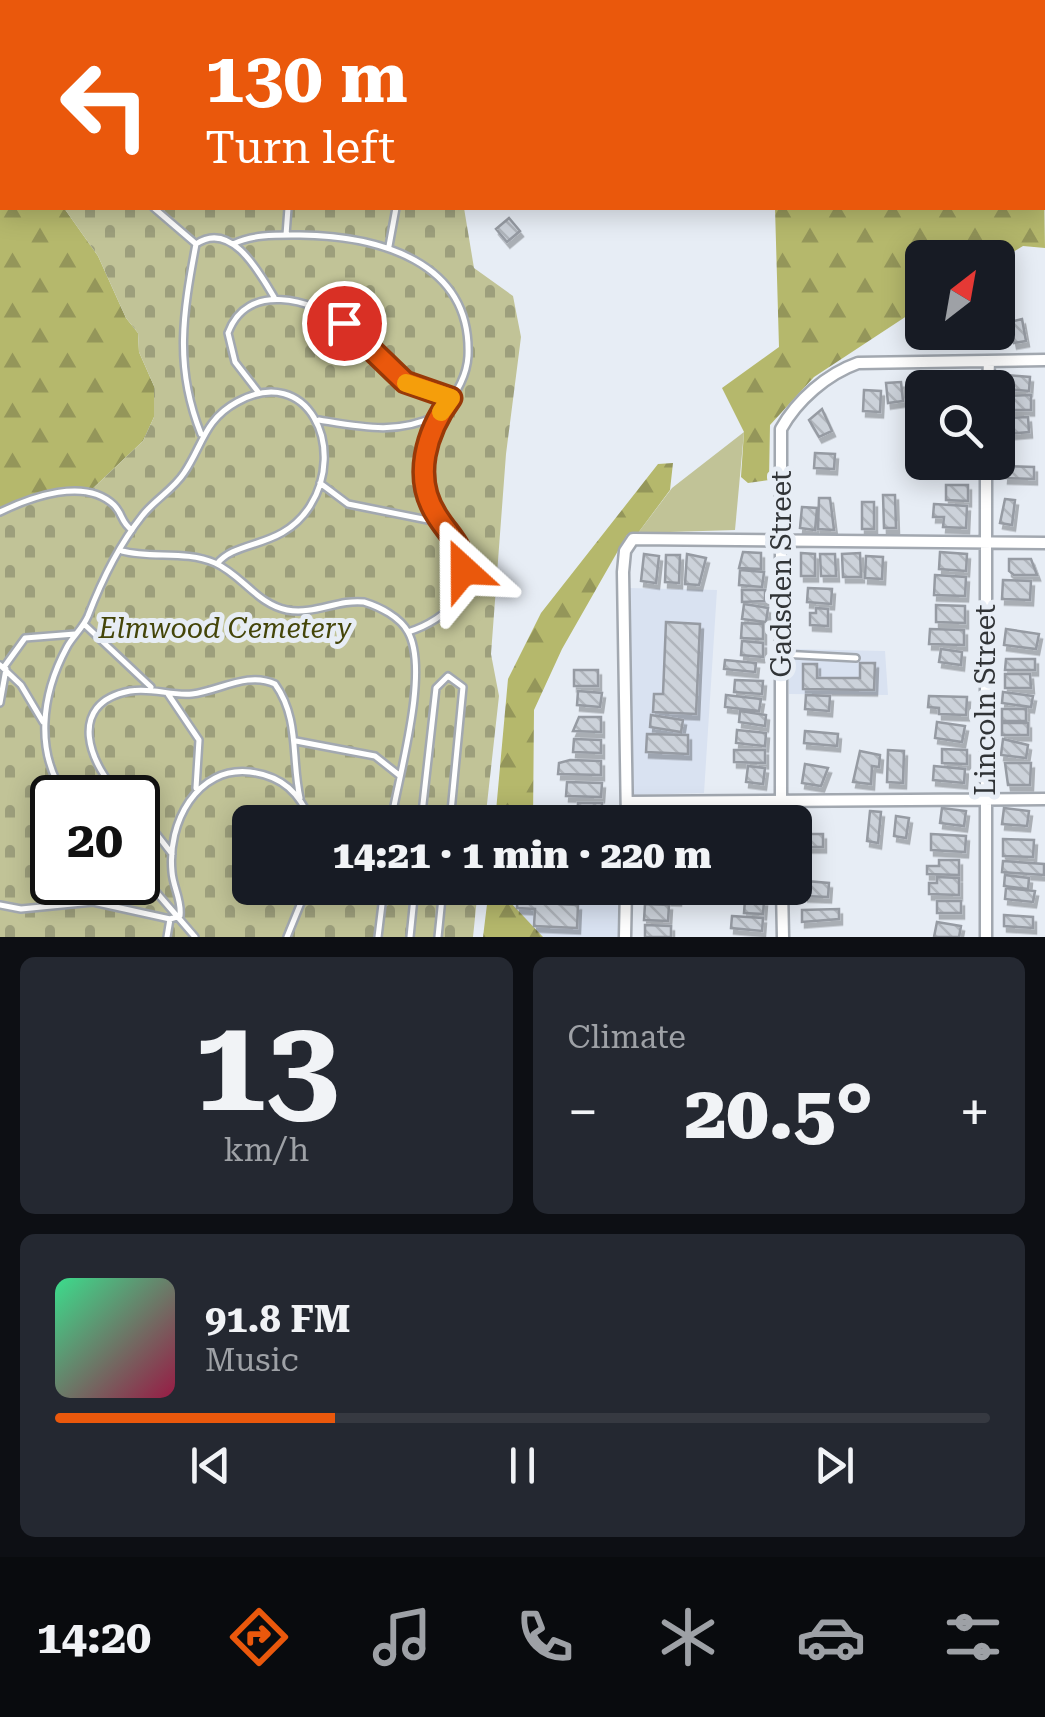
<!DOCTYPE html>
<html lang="en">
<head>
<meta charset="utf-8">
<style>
  body { margin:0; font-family:"Roboto Serif",serif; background:#242831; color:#f1f3f6; height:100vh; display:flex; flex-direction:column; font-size:38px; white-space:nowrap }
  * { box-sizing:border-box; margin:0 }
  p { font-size:32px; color:#9ea1a6 }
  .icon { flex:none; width:55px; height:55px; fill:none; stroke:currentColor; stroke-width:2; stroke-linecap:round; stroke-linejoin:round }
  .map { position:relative; height:937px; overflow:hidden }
  .sheet { display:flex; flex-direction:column; gap:20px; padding:20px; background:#0d0f14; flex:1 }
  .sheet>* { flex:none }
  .hud { position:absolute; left:0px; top:0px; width:1045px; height:210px; box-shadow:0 5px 25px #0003; background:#ea580c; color:#fff; overflow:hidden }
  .needle { width:65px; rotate:31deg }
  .tools { position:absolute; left:905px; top:240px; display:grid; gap:20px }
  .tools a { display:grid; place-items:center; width:110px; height:110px; border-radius:15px; background:#171b24; box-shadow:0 5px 25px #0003; font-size:50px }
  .speed { position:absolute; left:30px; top:775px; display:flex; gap:20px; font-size:50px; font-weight:700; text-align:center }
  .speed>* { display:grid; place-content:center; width:130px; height:130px; border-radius:50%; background:#171b24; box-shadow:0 5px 25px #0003; line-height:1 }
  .speed .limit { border:5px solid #111; border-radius:15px; background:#fff; color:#111 }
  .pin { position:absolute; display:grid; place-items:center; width:85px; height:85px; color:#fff; margin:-42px; border:5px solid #fff; border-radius:50%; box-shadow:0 2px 10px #0007 }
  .me { position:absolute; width:110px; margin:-55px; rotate:336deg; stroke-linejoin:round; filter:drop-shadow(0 0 8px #0008) }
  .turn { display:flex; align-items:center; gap:35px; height:210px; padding:0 40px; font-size:45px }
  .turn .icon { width:130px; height:130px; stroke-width:2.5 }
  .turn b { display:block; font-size:70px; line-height:85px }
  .big { font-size:75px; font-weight:800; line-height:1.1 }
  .sheet .card { flex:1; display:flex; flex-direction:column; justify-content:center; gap:15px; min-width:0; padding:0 35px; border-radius:15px; background:#242831 }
  .sheet .dial { align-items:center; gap:0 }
  .dial b { font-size:130px; line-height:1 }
  .song { display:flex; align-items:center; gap:30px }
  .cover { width:120px; height:120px; border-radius:15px; background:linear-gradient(135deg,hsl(150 70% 55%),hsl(340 70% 35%)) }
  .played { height:10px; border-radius:5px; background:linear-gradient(90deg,#ea580c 30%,#363941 30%) }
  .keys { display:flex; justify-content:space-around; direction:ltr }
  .heat { display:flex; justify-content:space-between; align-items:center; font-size:55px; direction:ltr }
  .sheet .tiles { flex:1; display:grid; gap:20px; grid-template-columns:1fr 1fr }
  .card:last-child { grid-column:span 2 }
  .trip { position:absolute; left:232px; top:805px; width:580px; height:100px; border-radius:15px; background:#171b24; box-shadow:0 5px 25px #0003; font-weight:800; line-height:100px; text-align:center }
  .tab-bar { display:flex; height:160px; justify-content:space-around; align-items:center; background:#090b0e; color:#9ea1a6 }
  .tab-bar .icon { width:70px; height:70px }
  .tab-bar .on { color:#ea580c }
  .tab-bar b { font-size:45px; color:#f1f3f6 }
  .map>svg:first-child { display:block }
  .built { fill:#d9e2f1 }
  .grass { fill:#c1c397 }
  .forest { fill:url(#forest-firs) }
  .cemetery { fill:url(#cemetery-stones); fill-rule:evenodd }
  .building { fill:url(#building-back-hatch); stroke:#969ba3; stroke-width:2.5; filter:url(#shadow) }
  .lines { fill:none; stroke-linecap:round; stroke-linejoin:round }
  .service-casing { stroke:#a2a8b0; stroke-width:10 }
  .minor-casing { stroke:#a2a8b0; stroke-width:15 }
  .service { stroke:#fff; stroke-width:5 }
  .minor { stroke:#fff; stroke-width:10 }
  .rail-casing { stroke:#606468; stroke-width:6 }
  .rail { stroke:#e7edf5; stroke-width:2.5; stroke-dasharray:8; stroke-linecap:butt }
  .route-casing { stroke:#983908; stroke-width:25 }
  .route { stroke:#ea580c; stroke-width:18 }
  .slow { stroke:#f59e0b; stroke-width:18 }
  .labels { text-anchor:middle; stroke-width:10; stroke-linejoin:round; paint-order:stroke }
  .street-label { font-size:28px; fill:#313437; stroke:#e7edf5 }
  .park-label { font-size:28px; font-style:italic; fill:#444509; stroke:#e7edf5 }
</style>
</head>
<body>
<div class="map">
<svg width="1045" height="937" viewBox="0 0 1045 937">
  <defs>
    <pattern id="forest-firs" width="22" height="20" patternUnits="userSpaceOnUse" patternTransform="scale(2.5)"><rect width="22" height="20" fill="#b5b86c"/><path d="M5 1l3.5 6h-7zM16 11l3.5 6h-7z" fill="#94965a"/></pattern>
    <pattern id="cemetery-stones" width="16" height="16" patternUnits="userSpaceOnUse" patternTransform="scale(2.5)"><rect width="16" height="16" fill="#c1c397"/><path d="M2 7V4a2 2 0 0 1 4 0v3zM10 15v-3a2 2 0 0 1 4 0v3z" fill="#9d9f7c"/></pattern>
    <pattern id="building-back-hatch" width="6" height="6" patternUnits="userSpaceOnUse" patternTransform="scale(2.5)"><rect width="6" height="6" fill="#ccd2da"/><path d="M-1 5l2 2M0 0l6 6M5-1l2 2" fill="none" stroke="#b0b5bc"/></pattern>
    <filter id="shadow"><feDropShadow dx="3" dy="5.5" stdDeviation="0" flood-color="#0004"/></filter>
  </defs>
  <rect width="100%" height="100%" fill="#e7edf5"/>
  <path class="built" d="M629 588 717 590 704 793 633 795Z
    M789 649 885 651 888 695 789 694Z
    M500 888H620V937H492Z"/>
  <path class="grass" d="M744 432 735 530 638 533 672 488Z"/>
  <path class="forest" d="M156 0H650L653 2H157Z
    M1043 132 1045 248 1023 246 998 261 922 258V306L814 377 770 425 769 480 748 483 741 477 744 432 722 388 779 347 775 208H1042Z
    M0 150 2 208H64L98 256 126 318 138 333 139 352 154 386V417L143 441 88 493 0 512Z
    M673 463 670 490 638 533 627 535 562 649 534 710 533 822H495L508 679 541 613 658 464Z
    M489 888H514L510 902 543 937H483Z"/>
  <path class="cemetery" d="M64 208H464L474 268 513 296 521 337 506 454 491 654 499 696 485 822H250V888H478L473 937H0V512L28 500 88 493 143 441 154 417V386L139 352 138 333 126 318 98 256ZM52 798H138V882H52Z"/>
  <path class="building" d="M509 218 520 231 507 242 496 229Z
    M1022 319 1026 341 1014 343 1010 322Z
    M1006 375 1030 377 1029 391 1005 389Z
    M901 382 903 401 888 403 886 383Z
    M864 390 881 391 880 412 863 411Z
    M1031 395V410H1006V396Z
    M822 409 832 431 819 437 809 420Z
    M1028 417 1029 432 1007 434 1006 418Z
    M815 453 835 454 834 469 814 468Z
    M1006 466 1034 467V479L1005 478Z
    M946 485H968V501L946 500Z
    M883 495H895L896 528H884Z
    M819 498H830L834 530 818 529Z
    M1005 499 1015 500 1012 525 1000 523Z
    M862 502H874V529H862Z
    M934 504 967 506 966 528 943 527 944 517H933Z
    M802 507 817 508 815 530 800 528Z
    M743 552 761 553V569L739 568Z
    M940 552 967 554 966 571 939 569Z
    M801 553 815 554V576H801Z
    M860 553 861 577H843L842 554Z
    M644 554 659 556 656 583 641 581Z
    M687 554 706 558 699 585 685 584Z
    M820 554H835L836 576H821Z
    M666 555H680L679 583 665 582Z
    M866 556 883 557 882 579 865 578Z
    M1009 559H1031L1037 575H1014L1009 571Z
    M740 570 764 572 762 587 739 585Z
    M935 575 966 577 965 596 934 595Z
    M1003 580 1031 581 1030 600 1002 599Z
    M808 588 832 589 831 604 807 602Z
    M742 590H765V601L742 602Z
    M744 604 768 608 766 622 742 619Z
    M936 605 965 606V623L936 622Z
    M816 608 828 609V626L810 625V613H816Z
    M666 622 700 624 696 714 653 712 654 694H663Z
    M742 623 763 624V639L741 638Z
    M930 629 964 630V645L929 644Z
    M1006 629 1039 634 1036 649 1004 645Z
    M742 641 763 643V657L741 655Z
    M941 649 962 652 961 665 939 662Z
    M1006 659H1035V670H1005Z
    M725 660 756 663 755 672 724 669Z
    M860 663H875L874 690 803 689V664H817V678H860Z
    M574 670H598V686H574Z
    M1005 674H1030L1031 688H1005Z
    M735 680 763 681 762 694 734 692Z
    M578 691 602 693 600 707 577 705Z
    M1003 692 1033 696 1031 707 1002 703Z
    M726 695 761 699 759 711 725 707Z
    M806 695 830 696 829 711 805 709Z
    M929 696 967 697 966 715 939 714V708L928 707Z
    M1002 709H1026V721H1002Z
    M740 711 766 715 765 726 739 722Z
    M651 715 683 720 681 732 650 727Z
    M579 717H601V732L573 731Z
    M937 722 965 726 962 742 935 738Z
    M1002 723H1028V735H1002Z
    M737 730 766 733 765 746 736 743Z
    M805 731 838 734 837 746 804 743Z
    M647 734 688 735V754L646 752Z
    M574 739 601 740V753L573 752Z
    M1003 739 1028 745 1026 758 1001 755Z
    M942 749 967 750V764L942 763Z
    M734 750H765V763L734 762Z
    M888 750 904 751 903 783 887 782Z
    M860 751 880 755 879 767 872 766 871 784 853 782Z
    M570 760 601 761V775L558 774 559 763Z
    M1005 763H1031L1030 785H1008Z
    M805 764 828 768 821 786 802 783Z
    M748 766 765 768 763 784 746 782Z
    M934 766 965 769 964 783 933 780Z
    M567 782 602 783 601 797 566 796Z
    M578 803H602V819L577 818Z
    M942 808 966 811 964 826 940 823Z
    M1004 808 1029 811 1027 826 1002 824Z
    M870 811 881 812 878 843 867 841Z
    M896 816 909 818 906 838 894 836Z
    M803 834H823V847H803Z
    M931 834 966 836 965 852 931 850Z
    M1003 839 1034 840 1033 857 1003 856Z
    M939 860H959V875L927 874V866H939Z
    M1003 861 1044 864V875L1002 872Z
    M1005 875 1029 878 1028 889 1004 886Z
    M937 877 959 878V895L929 894V883H937Z
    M806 881 829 883 828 897 805 896Z
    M518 888 559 892V904L578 905 577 928 534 926 535 909 517 908Z
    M646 888H673L678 890V900L646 899Z
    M1006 888 1035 891 1033 902 1005 899Z
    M745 900 764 901 763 914 744 913Z
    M937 901H961V913H937Z
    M645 904 669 905 668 921 644 920Z
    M839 909V919L802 922V910Z
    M1004 915 1033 917V928L1004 926Z
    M732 916 763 918 762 931 731 928Z
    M937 922 961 926 959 937H934Z
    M645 925 671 926V937H645Z"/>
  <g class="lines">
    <defs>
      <path id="service" d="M42 0V2
        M86 2 89 0
        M0 63 2 60
        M0 129 2 131
        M154 208 196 244
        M286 235 288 208
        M233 244C253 234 278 235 300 235 378 236 472 261 468 356 466 395 427 420 424 460 421 502 439 510 458 541 485 585 447 620 408 632
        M389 246 396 208
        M259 393 235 362 228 333C247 281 311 299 346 324 367 339 380 363 401 379 414 389 435 392 451 398
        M319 420C362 427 397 435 438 415
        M201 434C174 367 183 313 196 244 231 220 259 272 274 297
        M320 483 348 504 438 522
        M0 512C31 497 85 477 114 505 123 514 121 523 132 530
        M122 551C152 559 185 550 215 563 242 575 257 604 287 610 315 615 338 599 364 602 380 607 400 617 408 632 430 671 398 778 391 822
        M84 624 151 687
        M781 654 856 658
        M0 665 21 685 43 722
        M4 667 25 638 75 634
        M168 694 199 740 196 788
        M0 703 6 669
        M296 741 375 756 399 775
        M67 798C34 753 41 695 67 647 73 636 83 628 88 616 101 582 119 545 142 516 154 500 173 490 184 473 203 445 204 420 237 402 308 363 347 448 310 506 282 550 236 539 217 564
        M123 798C89 766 65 703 130 691 152 687 170 696 192 694 219 691 248 671 275 684 300 719 291 758 300 798
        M138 810 172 854
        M421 822 436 688 448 676 463 687 450 822
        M138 871 195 937
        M0 905 21 909 93 902 170 919 180 916C182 900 173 887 172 872 167 823 197 766 250 772 283 776 299 793 312 822
        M167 937 170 919
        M287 937 307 888
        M378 937 384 888
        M410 937 415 888
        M438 937 443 888"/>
      <path id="minor" d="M880 0 885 2
        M916 2 922 0
        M1042 16H1045
        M988 388 989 361
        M627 802 1045 799
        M627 822 623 572 625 551 633 539 1045 543
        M781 822V429C797 400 827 374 858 363L1045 360
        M782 888 783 937
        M625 937 626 888
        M986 937V462"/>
    </defs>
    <use href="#service" class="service-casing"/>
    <use href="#minor" class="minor-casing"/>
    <use href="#service" class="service"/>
    <use href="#minor" class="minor"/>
    <defs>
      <path id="rail" d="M664 0 667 2
        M1042 118H1045"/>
    </defs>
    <use href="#rail" class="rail-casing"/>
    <use href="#rail" class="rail"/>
  </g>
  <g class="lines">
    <defs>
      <path id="route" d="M344 323 405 382 451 398C426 432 412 478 437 516 450 537 463 544 464 570"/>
    </defs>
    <use href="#route" class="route-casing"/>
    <use href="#route" class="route"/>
    <path class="slow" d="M406 383 451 398 441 412"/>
  </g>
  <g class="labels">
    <g class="street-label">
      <text transform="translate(781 574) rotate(-90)" y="10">Gadsden Street</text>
      <text transform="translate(985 700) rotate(-90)" y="10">Lincoln Street</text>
    </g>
    <g class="park-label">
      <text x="225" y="638">Elmwood Cemetery</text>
    </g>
  </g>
</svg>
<div class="tools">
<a><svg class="needle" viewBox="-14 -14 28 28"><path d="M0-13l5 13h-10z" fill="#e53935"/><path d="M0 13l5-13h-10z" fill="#9ea1a6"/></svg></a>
<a><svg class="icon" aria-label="search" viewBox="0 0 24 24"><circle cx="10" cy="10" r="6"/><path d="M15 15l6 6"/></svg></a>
</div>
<div class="speed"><div class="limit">20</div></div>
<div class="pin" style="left:344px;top:323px;background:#d93025"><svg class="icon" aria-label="arrive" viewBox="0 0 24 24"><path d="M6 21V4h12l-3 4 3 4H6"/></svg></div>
<svg class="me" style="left:464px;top:570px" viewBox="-20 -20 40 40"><path d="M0-17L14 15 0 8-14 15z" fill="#ea580c" stroke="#fff" stroke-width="4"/></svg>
<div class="trip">14:21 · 1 min · 220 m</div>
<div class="hud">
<div class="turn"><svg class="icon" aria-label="left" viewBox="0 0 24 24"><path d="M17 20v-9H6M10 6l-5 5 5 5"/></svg><div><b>130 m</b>Turn left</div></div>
</div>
</div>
<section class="sheet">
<div class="tiles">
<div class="card dial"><b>13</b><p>km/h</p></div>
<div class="card"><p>Climate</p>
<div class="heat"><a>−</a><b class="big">20.5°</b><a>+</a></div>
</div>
<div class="card">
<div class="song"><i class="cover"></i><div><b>91.8 FM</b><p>Music</p></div></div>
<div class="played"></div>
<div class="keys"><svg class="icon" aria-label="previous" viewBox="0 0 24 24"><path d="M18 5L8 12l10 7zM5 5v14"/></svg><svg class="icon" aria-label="pause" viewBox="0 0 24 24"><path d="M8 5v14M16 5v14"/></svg><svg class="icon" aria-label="next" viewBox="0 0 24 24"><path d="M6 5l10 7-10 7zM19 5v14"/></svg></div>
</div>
</div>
</section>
<nav class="tab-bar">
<b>14:20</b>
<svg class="icon on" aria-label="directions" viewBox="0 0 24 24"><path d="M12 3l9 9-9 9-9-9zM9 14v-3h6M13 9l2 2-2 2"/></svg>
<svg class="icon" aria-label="music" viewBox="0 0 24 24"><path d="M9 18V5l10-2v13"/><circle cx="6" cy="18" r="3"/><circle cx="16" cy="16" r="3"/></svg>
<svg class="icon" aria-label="phone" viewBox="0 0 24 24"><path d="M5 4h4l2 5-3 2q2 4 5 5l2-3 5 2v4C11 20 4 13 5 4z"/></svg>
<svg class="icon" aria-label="climate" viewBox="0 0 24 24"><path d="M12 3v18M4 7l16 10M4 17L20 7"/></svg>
<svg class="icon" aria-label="car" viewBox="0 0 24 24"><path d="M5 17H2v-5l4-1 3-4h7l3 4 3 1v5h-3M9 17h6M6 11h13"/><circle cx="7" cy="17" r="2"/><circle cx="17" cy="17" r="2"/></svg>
<svg class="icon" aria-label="filters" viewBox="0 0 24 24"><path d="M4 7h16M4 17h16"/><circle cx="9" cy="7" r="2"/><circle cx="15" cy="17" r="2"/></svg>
</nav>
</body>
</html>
